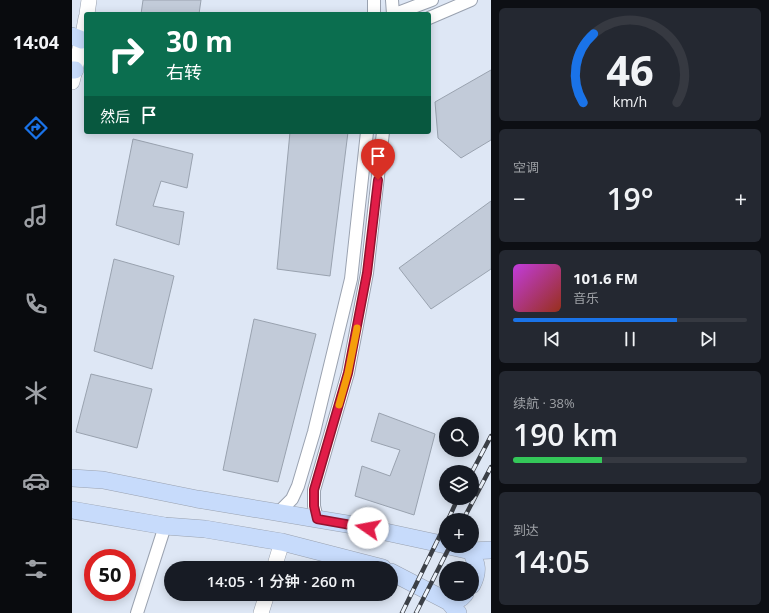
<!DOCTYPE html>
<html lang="zh">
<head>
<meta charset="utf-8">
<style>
  body { margin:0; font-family:"Open Sans","Noto Sans SC",sans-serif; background:#242831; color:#f1f3f6; height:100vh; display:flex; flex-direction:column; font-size:15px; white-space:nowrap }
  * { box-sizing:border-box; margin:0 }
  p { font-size:13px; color:#9ea1a6 }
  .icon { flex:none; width:22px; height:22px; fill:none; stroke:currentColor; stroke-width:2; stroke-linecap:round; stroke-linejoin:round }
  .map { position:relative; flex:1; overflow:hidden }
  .panel { display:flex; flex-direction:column; gap:8px; padding:8px; background:#0d0f14; width:278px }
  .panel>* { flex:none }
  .top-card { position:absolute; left:12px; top:12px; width:347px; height:122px; border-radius:4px; box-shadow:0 2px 10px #0003; background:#0b6e4f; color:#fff; overflow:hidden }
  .controls { position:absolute; left:367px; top:417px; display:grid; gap:8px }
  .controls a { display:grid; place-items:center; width:40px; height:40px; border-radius:50%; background:#171b24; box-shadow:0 2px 10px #0003; font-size:20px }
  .speed { position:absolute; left:12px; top:549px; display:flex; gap:8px; font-size:20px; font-weight:700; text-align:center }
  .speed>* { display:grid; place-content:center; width:52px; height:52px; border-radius:50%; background:#171b24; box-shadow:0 2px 10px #0003; line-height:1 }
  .speed .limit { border:6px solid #d22; background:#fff; color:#111 }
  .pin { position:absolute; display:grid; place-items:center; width:34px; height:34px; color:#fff; margin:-41px -17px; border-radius:50% 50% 50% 0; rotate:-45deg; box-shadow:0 0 4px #0007 }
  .pin .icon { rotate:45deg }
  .me { position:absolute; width:44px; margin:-22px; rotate:282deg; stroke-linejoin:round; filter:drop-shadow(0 0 3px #0008) }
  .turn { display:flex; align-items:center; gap:14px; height:84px; padding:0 16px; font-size:18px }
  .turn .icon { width:52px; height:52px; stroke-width:2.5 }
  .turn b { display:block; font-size:28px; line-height:34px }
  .then { display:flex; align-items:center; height:38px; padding:0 16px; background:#0003; gap:8px; font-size:15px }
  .big { font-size:30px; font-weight:600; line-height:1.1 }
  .panel .card { flex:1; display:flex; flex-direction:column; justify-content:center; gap:6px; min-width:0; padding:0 14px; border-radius:6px; background:#242831 }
  .panel .dial { align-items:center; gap:0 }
  .dial svg { height:104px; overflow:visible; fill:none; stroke:#363941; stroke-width:7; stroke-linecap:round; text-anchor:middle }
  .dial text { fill:#f1f3f6; stroke:none }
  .song { display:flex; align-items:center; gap:12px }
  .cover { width:48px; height:48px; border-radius:6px; background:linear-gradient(135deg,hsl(290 70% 55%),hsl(10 70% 35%)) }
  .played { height:4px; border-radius:2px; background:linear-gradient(90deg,#1a73e8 70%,#363941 70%) }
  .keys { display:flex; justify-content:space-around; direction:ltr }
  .heat { display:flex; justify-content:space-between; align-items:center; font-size:22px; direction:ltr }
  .charge { height:6px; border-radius:3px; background:linear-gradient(90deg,#34c759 38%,#363941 0) }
  .trip { position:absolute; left:92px; top:561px; width:234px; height:40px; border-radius:20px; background:#171b24; box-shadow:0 2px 10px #0003; font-weight:600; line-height:40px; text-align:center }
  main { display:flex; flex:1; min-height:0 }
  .tab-bar { display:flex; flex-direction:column; width:72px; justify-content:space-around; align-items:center; background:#090b0e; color:#9ea1a6 }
  .tab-bar .icon { width:28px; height:28px }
  .tab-bar .active { color:#1a73e8 }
  .tab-bar b { font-size:18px; color:#f1f3f6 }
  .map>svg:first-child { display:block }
  .building { fill:#c2cbd9; stroke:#99a2af }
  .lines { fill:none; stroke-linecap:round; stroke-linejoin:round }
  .minor-casing { stroke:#9aa2b0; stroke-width:14 }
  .tertiary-casing { stroke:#9aa2b0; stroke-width:16 }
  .secondary-casing { stroke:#9aa2b0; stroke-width:18 }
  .minor { stroke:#fff; stroke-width:12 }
  .tertiary { stroke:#fff; stroke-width:15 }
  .secondary { stroke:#c7dbfb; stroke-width:17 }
  .rail-casing { stroke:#3b3f46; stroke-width:4.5 }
  .rail { stroke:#eef4fc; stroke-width:3; stroke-dasharray:9; stroke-linecap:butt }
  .route-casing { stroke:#92132f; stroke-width:10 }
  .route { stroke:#e11d48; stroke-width:7 }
  .slow { stroke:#f59e0b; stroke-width:7 }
</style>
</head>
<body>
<main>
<nav class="tab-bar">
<b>14:04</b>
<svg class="icon active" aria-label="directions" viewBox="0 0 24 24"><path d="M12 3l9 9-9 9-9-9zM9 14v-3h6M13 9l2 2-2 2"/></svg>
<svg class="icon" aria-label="music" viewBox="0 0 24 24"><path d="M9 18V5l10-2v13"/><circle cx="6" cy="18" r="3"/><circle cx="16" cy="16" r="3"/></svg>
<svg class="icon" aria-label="phone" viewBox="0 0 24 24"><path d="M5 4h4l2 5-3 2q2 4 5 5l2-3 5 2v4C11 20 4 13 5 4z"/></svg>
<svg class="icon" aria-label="climate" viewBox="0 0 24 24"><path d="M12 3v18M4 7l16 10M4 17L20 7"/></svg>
<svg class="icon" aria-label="car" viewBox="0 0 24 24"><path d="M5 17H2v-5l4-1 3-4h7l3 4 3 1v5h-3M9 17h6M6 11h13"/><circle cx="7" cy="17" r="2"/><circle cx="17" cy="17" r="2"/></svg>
<svg class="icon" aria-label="filters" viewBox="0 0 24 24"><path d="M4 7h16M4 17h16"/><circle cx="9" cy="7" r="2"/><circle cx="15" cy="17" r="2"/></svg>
</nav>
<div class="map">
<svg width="419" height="613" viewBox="0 0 419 613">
  <rect width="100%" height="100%" fill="#dee7f5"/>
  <path class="building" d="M71 0H129L127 14H69Z
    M419 70V140L389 158 366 138 363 102Z
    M218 132H276L258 276 205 269Z
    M61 139 121 154 115 188 89 181 81 206 112 212 107 245 44 225Z
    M419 201V269L359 309 327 268Z
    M42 259 102 276 80 369 22 351Z
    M182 319 244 334 206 482 151 470Z
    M19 374 80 389 65 448 4 432Z
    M307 413 363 434 342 515 283 496 290 466 318 476 328 450 299 441Z"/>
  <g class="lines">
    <defs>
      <path id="minor" d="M302 0V14
        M320 0 321 14
        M323 14 360 0
        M357 18 399 0
        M206 513 220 499 226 486 242 432 279 279 295 132
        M245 519 242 506V490L276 373 295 273 311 132
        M65 613 93 526"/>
      <path id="tertiary" d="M15 14 17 0
        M0 82 10 40 14 18
        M202 568 210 542
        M189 613 195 594"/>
      <path id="secondary" d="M0 36 10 40
        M0 70H3
        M0 478 31 480 125 499 281 525 374 545
        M0 510 93 526 133 529 210 542 311 568
        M377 546 399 551 419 550
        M399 551C405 564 407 571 400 585
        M319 572 377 602 386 613
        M377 602 389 598 393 594"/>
    </defs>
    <use href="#minor" class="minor-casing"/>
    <use href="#tertiary" class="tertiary-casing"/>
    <use href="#secondary" class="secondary-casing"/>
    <use href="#minor" class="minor"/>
    <use href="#tertiary" class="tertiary"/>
    <use href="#secondary" class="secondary"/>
    <defs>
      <path id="rail" d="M400 472 419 436
        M376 520 386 498
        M391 520 419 467
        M330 613 374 523
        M344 613 378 546"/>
    </defs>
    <use href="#rail" class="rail-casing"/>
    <use href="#rail" class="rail"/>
  </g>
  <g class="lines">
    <defs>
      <path id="route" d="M296 528 245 519 242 506V490L276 373 295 273 306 180"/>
    </defs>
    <use href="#route" class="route-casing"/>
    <use href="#route" class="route"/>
    <path class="slow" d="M267 405 276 373 285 328"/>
  </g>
</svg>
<div class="controls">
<a><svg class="icon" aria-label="search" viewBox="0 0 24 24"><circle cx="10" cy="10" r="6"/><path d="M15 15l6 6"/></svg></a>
<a><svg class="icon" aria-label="layers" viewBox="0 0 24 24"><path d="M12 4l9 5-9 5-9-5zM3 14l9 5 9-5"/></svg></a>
<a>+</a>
<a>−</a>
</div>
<div class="speed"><div class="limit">50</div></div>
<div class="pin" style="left:306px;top:180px;background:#d93025"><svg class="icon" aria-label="arrive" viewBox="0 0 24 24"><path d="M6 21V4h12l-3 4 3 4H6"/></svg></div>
<svg class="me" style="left:296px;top:528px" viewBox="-20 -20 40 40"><circle r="19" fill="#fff"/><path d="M0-13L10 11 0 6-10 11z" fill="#e11d48"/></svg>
<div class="trip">14:05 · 1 分钟 · 260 m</div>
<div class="top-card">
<div class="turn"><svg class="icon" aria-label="right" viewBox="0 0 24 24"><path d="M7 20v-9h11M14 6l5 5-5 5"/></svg><div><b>30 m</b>右转</div></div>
<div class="then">然后<svg class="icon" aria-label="arrive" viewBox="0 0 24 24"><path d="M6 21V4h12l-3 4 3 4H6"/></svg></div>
</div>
</div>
<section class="panel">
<div class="card dial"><svg viewBox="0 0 100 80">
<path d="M14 69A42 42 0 1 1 86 69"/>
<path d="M14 69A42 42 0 0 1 22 16" stroke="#1a73e8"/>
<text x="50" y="56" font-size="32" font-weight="700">46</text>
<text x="50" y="72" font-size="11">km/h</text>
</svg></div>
<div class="card"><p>空调</p>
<div class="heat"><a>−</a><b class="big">19°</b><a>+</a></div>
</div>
<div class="card">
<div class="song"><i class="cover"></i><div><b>101.6 FM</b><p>音乐</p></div></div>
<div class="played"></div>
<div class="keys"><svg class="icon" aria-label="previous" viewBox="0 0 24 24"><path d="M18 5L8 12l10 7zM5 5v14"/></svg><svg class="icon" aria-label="pause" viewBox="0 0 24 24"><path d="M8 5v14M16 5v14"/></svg><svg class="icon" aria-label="next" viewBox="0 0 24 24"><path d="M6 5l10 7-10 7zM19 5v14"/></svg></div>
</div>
<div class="card"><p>续航 · 38%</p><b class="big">190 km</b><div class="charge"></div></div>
<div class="card"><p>到达</p><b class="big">14:05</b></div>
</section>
</main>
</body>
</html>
